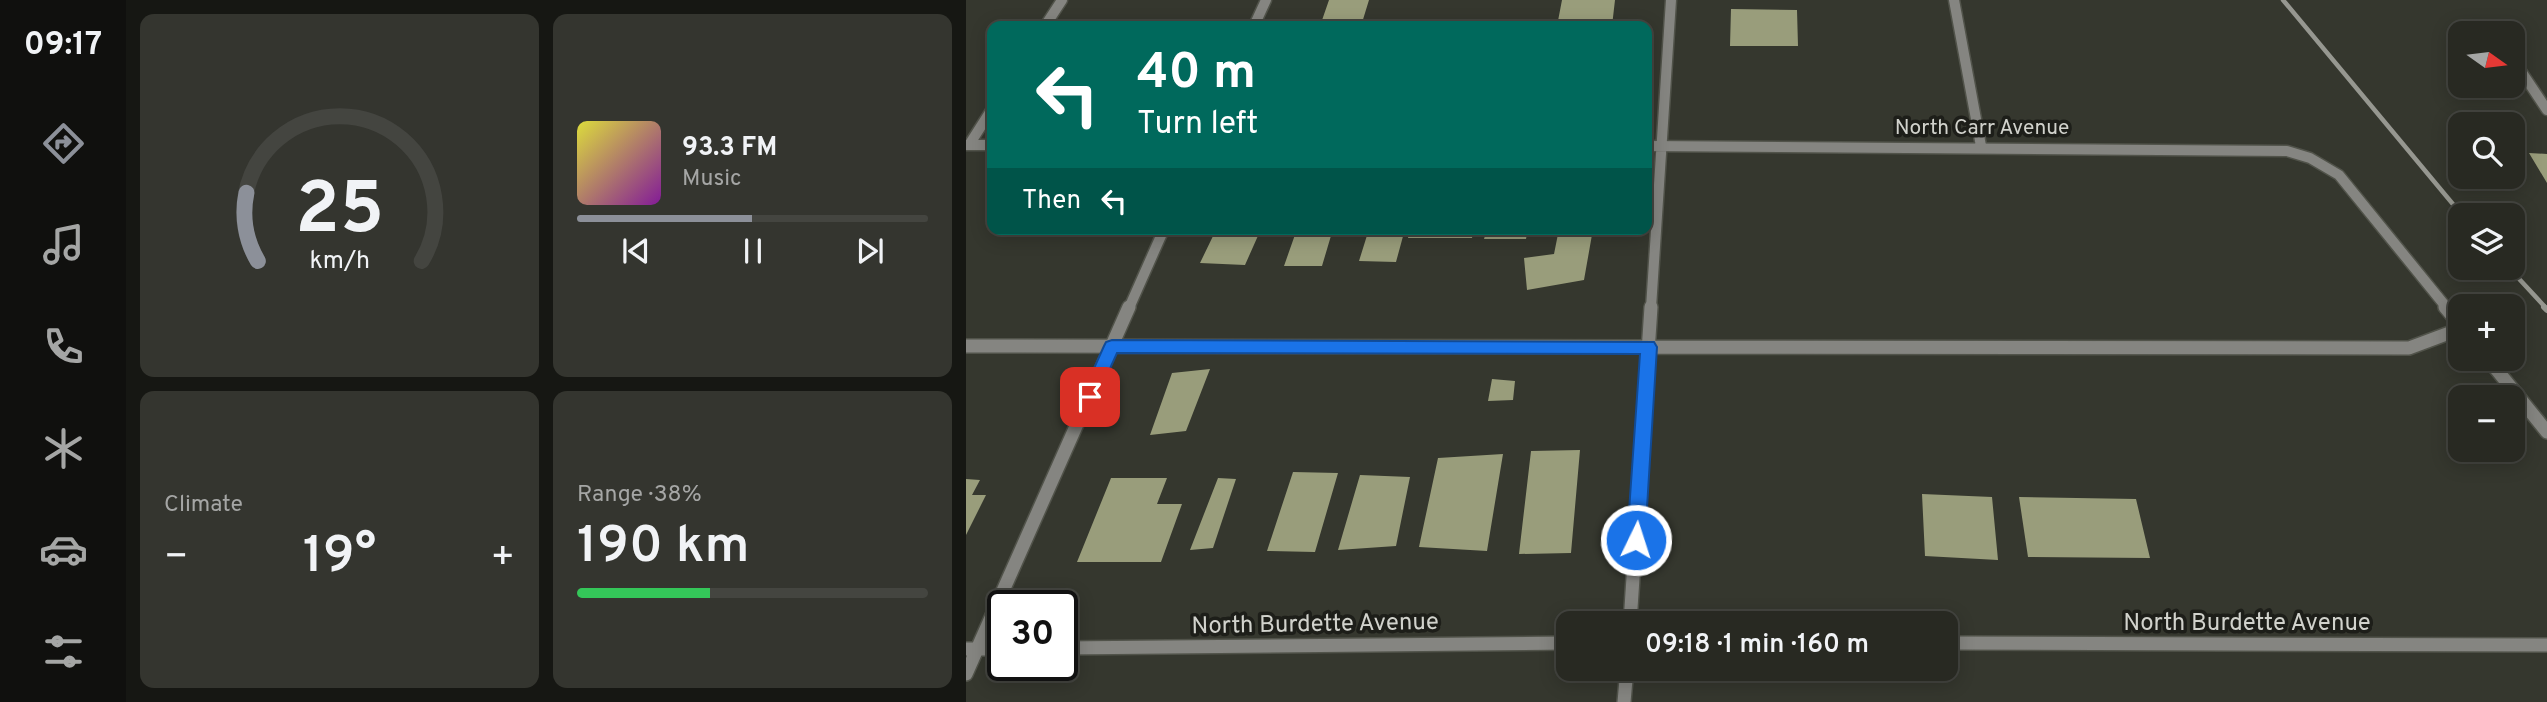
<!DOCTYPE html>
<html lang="en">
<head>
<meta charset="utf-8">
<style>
  body { margin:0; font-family:Overpass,sans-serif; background:#34352f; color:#f1f3f6; height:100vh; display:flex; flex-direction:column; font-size:26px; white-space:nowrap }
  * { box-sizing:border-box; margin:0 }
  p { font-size:23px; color:#a5a6a5 }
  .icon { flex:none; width:38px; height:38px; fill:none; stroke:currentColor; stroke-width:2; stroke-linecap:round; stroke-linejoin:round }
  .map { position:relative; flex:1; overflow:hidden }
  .details { display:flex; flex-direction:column; gap:14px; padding:14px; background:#161713; width:840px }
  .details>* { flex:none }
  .banner { position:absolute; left:21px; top:21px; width:665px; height:214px; border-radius:14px; box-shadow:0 4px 18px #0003,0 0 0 2px #444540; background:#00695c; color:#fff; overflow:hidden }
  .needle { width:46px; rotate:104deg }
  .tools { position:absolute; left:1482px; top:21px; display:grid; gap:14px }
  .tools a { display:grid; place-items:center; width:77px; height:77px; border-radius:14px; background:#282922; box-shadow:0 4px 18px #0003,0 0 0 2px #444540; font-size:35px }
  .speed { position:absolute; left:21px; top:590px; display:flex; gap:14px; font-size:35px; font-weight:700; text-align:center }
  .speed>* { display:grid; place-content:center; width:91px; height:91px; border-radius:50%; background:#282922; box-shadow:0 4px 18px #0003,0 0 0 2px #444540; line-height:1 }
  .speed .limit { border:4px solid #111; border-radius:10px; background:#fff; color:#111 }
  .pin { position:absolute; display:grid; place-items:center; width:60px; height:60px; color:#fff; margin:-30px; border-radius:14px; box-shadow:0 4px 10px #0006 }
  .me { position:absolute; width:77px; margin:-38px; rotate:4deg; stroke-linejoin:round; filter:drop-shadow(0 0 5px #0008) }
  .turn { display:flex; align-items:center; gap:24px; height:147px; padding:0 35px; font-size:32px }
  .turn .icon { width:91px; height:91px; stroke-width:2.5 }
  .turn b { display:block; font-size:49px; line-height:60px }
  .then { display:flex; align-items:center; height:66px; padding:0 35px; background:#0003; gap:14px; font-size:26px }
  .big { font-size:52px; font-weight:600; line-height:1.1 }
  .details .card { flex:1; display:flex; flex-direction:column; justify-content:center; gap:10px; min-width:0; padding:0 24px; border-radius:14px; background:#34352f }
  .details .dial { align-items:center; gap:0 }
  .dial svg { height:182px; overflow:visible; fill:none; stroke:#444540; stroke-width:7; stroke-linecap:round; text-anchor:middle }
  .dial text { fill:#f1f3f6; stroke:none }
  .song { display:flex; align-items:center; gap:21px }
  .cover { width:84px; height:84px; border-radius:10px; background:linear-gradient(135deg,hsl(60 70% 55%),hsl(290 70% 35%)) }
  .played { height:7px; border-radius:4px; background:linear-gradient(90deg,#8c9099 50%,#444540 50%) }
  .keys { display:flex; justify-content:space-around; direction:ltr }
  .heat { display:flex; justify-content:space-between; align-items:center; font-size:38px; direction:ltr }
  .charge { height:10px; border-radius:5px; background:linear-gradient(90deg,#34c759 38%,#444540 0) }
  .details .tiles { flex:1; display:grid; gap:14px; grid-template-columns:repeat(2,1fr) }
  .trip { position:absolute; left:590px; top:611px; width:402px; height:70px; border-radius:14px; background:#282922; box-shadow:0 4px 18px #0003,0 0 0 2px #444540; font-weight:600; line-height:70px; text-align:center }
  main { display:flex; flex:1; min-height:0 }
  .dock { display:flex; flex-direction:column; width:126px; justify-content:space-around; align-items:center; background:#10100e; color:#a5a6a5 }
  .dock .icon { width:49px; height:49px }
  .dock .current { color:#8c9099 }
  .dock b { font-size:32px; color:#f1f3f6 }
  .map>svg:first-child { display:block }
  .building { fill:#999d7b }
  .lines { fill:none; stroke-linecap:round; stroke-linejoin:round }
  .minor-far1-casing { stroke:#51534a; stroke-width:13 }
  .minor-casing { stroke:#51534a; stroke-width:16 }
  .minor-far1 { stroke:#858581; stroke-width:10 }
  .minor { stroke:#858581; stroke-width:13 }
  .rail-far1 { stroke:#969790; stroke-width:4.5 }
  .rail { stroke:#969790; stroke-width:6 }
  .route { fill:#1a73e8; stroke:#114b97; stroke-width:2 }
  .labels { text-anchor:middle; stroke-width:7; stroke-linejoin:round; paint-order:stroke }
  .street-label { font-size:21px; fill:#d1d2cc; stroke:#1d1e19 }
  .near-street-label { font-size:24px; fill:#d1d2cc; stroke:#1d1e19 }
</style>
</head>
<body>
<main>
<nav class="dock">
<b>09:17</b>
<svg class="icon current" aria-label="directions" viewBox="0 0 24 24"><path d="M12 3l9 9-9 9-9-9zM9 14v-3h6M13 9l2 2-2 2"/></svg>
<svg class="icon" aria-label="music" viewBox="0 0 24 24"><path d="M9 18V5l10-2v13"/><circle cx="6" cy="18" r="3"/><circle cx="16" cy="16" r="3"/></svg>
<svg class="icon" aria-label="phone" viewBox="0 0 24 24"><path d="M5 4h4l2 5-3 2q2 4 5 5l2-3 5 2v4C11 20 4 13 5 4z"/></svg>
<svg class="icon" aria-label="climate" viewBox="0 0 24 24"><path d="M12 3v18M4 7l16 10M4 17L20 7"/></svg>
<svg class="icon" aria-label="car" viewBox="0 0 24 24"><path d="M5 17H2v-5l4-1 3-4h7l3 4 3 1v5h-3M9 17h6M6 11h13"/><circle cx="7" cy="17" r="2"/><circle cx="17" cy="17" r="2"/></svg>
<svg class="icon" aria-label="filters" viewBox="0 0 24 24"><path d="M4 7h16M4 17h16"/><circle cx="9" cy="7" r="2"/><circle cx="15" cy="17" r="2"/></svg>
</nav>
<section class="details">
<div class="tiles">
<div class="card dial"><svg viewBox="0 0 100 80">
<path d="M14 69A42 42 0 1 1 86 69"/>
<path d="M14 69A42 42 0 0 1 9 39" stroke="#8c9099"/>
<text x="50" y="56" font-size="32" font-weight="700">25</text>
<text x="50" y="72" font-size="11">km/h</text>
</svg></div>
<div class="card">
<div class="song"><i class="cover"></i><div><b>93.3 FM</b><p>Music</p></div></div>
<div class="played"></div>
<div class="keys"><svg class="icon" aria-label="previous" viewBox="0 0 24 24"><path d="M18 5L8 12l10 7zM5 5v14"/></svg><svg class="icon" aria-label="pause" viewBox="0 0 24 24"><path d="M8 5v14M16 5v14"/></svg><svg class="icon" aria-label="next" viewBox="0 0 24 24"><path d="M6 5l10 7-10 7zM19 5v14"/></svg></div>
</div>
<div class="card"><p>Climate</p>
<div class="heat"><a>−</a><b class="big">19°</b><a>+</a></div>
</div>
<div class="card"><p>Range · 38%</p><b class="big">190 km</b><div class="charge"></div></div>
</div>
</section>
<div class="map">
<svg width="1581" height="702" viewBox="0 0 1581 702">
  <rect width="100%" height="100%" fill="#35372e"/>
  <path class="building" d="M363 0H403L395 26H354Z
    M596 0H649L646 26H591Z
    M765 9 831 10 832 46H764Z
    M1563 153 1581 154V183Z
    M272 229H295L279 265 234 263 248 234H270Z
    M331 229H367L356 266H318Z
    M403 229H439L430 262 393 261Z
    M444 229H508L506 238H442Z
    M521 229H562L560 239H518Z
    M593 229H627L618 280 561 290 558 258 588 254Z
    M244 369 220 431 184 435 206 373Z
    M526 379 549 381 547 400 522 401Z
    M614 450 605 553 553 554 565 451Z
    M537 454 521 551 453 547 472 458Z
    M327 472 372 473 349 552 301 551Z
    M394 475 444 477 430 546 372 550Z
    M145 478H201L191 504H216L195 562H111Z
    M252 478 270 479 247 548 224 550Z
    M0 479 14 480 6 495H20L0 535Z
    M956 494 1026 497 1032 560 959 556Z
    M1053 497 1170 499 1184 558 1062 557Z"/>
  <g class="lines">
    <defs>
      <path id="minor-far1" d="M988 0 1015 146
        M79 26 96 0
        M288 26 300 0
        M1547 59 1581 110
        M0 145H26
        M3 145 26 109
        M681 146 1321 151 1344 158 1373 175 1481 308
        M163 308 198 229
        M685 308 705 0"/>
      <path id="minor" d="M1479 307 1494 325
        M0 346 1443 348 1494 329
        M1522 359 1581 432
        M664 623 685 307
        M980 643 1581 645
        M96 648 602 643
        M0 649H37
        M0 674 163 307
        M658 702 661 668"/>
    </defs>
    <use href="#minor-far1" class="minor-far1-casing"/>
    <use href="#minor" class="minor-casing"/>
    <use href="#minor-far1" class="minor-far1"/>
    <use href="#minor" class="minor"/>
    <path class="rail-far1" d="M1317 0 1496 215
      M1543 268 1580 308"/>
    <path class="rail" d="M1578 307 1581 310"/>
  </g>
  <path class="route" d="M146 340 688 342 691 347 679 540 676 546 670 549 663 546 661 540 674 354 151 353 129 402 124 404 118 402 115 397 138 346 140 342Z"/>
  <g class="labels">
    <g class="street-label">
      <text x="1016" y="134">North Carr Avenue</text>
    </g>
    <g class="near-street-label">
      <text x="1281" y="630">North Burdette Avenue</text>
      <text transform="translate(349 623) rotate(-1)" y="8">North Burdette Avenue</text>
    </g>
  </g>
</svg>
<div class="tools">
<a><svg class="needle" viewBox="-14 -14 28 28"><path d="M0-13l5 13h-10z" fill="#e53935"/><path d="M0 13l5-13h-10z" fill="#a5a6a5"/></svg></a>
<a><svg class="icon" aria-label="search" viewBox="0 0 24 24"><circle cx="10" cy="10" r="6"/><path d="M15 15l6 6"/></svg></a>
<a><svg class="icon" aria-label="layers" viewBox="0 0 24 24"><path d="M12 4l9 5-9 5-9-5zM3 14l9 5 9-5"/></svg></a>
<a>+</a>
<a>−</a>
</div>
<div class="speed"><div class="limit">30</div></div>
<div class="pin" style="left:124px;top:397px;background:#d93025"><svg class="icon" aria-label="arrive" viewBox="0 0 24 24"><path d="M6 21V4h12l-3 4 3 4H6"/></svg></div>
<svg class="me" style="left:670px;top:540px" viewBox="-20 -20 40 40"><circle r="17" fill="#1a73e8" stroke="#fff" stroke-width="3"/><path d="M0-11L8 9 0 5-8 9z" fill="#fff"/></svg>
<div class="trip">09:18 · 1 min · 160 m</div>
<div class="banner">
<div class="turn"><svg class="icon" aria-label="left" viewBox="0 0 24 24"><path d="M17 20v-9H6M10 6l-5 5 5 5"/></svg><div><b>40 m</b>Turn left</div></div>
<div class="then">Then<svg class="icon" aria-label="left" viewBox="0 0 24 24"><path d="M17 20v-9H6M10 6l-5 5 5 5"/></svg></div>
</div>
</div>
</main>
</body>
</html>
